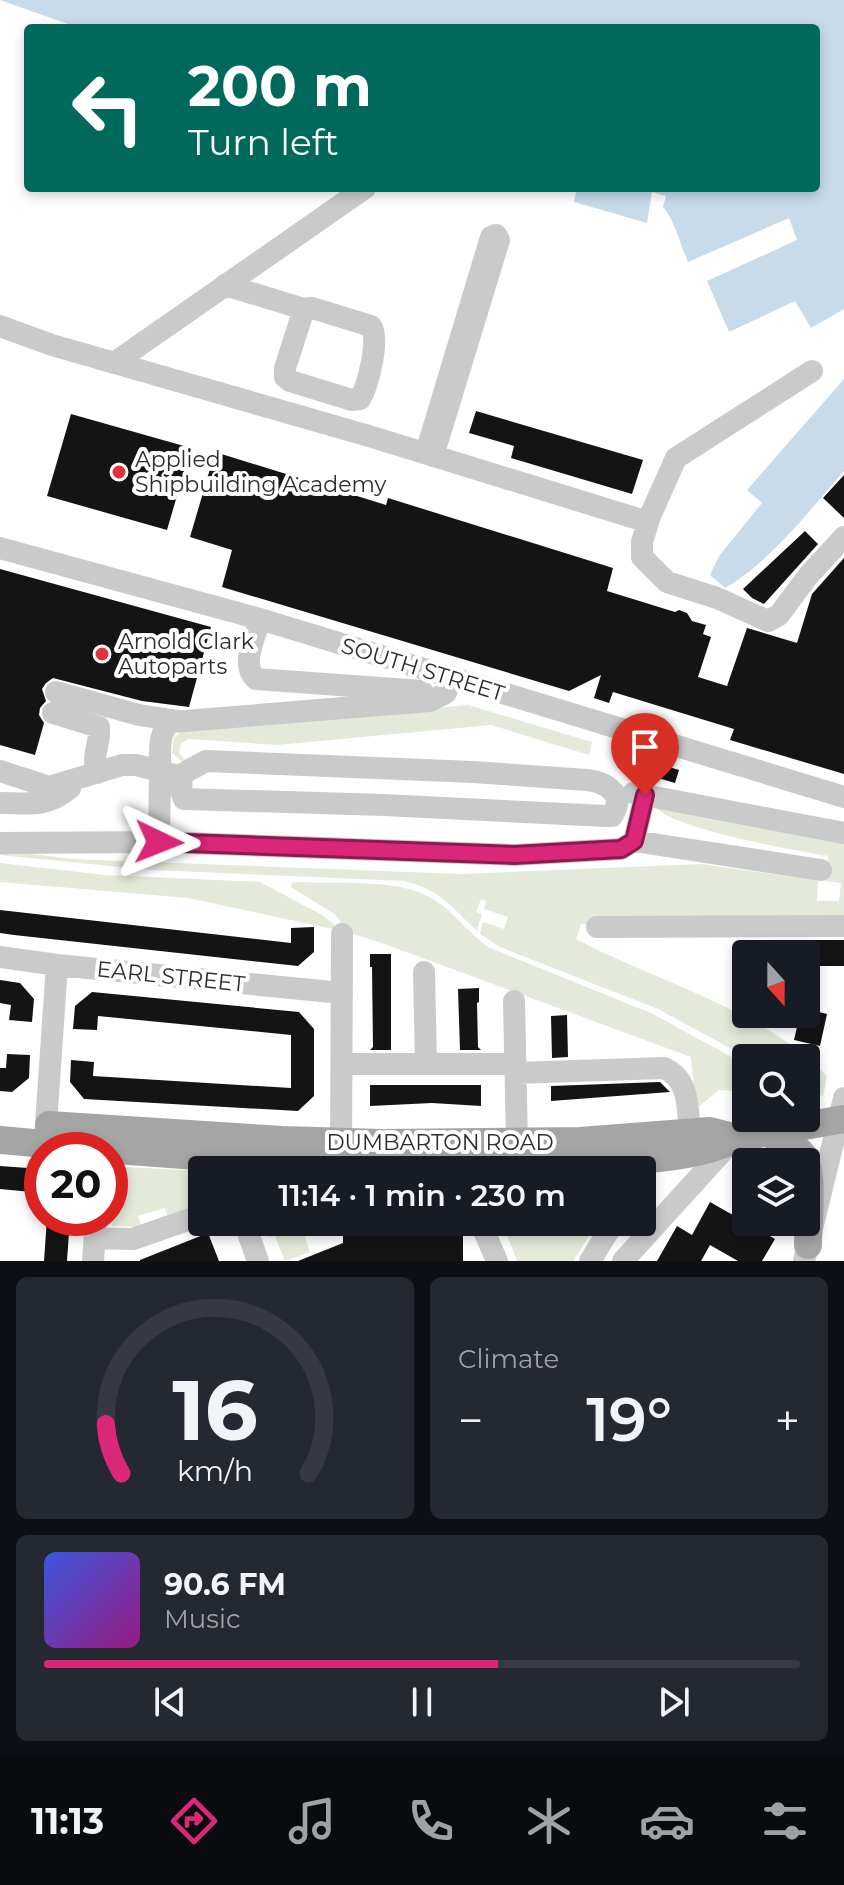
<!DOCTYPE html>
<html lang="en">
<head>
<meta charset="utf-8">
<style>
  body { margin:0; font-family:Montserrat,sans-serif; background:#242831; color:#f1f3f6; height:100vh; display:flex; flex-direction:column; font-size:30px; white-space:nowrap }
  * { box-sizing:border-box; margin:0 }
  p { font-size:26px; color:#9ea1a6 }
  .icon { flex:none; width:44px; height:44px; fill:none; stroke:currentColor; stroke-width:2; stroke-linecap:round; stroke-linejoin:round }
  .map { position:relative; height:1261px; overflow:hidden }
  .sheet { display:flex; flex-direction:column; gap:16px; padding:16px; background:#0d0f14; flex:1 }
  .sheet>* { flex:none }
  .top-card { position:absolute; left:24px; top:24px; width:796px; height:168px; border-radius:8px; box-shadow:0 4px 12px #0003; background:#00695c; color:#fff; overflow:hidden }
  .needle { width:52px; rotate:159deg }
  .fabs { position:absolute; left:732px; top:940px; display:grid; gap:16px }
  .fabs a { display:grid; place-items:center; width:88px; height:88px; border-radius:8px; background:#171b24; box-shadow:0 4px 12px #0003; font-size:40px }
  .speed { position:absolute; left:24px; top:1132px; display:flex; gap:16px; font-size:40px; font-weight:700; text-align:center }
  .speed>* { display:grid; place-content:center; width:104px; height:104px; border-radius:50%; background:#171b24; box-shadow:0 4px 12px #0003; line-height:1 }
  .speed .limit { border:12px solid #d22; background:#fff; color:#111 }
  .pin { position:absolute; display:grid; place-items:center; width:68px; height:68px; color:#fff; margin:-82px -34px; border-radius:50% 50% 50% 0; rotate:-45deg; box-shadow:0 0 8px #0007 }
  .pin .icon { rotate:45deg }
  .me { position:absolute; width:88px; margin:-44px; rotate:92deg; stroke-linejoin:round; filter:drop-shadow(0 0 6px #0008) }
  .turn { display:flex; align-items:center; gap:28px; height:168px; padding:0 32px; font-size:36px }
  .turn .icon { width:104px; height:104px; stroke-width:2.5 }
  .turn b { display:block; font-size:56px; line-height:68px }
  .big { font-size:60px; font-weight:600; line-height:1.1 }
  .sheet .card { flex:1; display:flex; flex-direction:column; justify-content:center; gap:12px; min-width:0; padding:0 28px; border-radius:12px; background:#242831 }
  .sheet .dial { align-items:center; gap:0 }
  .dial svg { height:208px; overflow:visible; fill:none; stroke:#363941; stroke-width:7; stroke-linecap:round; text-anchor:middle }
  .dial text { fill:#f1f3f6; stroke:none }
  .song { display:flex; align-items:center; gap:24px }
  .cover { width:96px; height:96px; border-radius:12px; background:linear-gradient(135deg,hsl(230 70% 55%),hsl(310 70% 35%)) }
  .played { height:8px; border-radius:4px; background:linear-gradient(90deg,#db2777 60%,#363941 60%) }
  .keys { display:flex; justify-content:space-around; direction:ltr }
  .heat { display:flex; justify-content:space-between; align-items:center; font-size:44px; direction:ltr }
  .sheet .tiles { flex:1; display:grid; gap:16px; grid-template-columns:1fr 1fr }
  .card:last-child { grid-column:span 2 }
  .trip { position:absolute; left:188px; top:1156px; width:468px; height:80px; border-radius:8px; background:#171b24; box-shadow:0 4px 12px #0003; font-weight:600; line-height:80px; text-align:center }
  .menu { display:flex; height:128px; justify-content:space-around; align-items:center; background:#090b0e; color:#9ea1a6 }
  .menu .icon { width:56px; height:56px }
  .menu .active { color:#db2777 }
  .menu b { font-size:36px; color:#f1f3f6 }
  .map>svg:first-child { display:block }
  .green { fill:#e3eada }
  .water { fill:#c7dbea }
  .building { fill:#141414 }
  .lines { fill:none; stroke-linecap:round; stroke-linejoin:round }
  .minor { stroke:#cacaca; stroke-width:22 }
  .major { stroke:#a5a5a5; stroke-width:28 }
  .route-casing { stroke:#8e194d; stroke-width:20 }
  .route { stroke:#db2777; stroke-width:14 }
  .poi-dot { fill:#e1323a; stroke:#fff; stroke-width:3 }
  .labels { text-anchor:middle; stroke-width:8; stroke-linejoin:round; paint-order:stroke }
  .poi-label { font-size:22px; fill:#2d2d2d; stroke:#fff; text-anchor:start }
  .street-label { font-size:22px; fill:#2d2d2d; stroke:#fff }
</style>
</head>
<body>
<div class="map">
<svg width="844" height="1261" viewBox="0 0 844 1261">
  <rect width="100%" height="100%" fill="#fff"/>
  <path class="green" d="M468 705 592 742 589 755 491 725 277 745 189 739 181 743 179 753 187 762 184 763 172 753 174 738 185 727 255 724Z
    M659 806 844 841V923L581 924 576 939C659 983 759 1007 827 1076L823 1097 818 1093 806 1092V1058H748L658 1009 500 947 480 934 483 922 504 929 508 917 484 909 486 901 481 899 476 912 482 914 477 931C451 907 441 890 405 881L151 870 0 855V850L72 859 461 874 700 864 818 880 817 901H839L841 883 825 881 828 856C796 851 676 829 658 809Z
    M0 863 105 875 260 882 322 915 333 923 337 930 188 898 0 882Z
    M298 882C337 884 400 878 433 899 455 912 468 934 490 948L651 1013 746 1065V1092L719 1090 696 1109 691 1057 379 942 346 932 336 915 291 887 292 883Z
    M126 1167 202 1171V1208L169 1219 165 1208 138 1216 141 1227 112 1226 114 1179Z
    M502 1222H565L589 1236 573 1261H517Z
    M256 1225 301 1226 310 1252 285 1261 275 1236 270 1237 267 1227 255 1232Z"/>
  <path class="water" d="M0 0H844V309L811 328 795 301 729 332 707 281 797 240 789 218 688 262C680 244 674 219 663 207L666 196 652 192 647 223 574 202 577 188H816V28H79Z
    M844 379V471C811 509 768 564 725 588L710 575 719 556 762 503 747 490Z"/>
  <path class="building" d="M476 411 643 460 632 494 511 458 514 446 469 433Z
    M71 414 191 448 167 530 47 496Z
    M215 452 386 505 388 498 613 568 607 591 675 612 679 610 687 613 692 621 706 625 703 634 711 637 698 677 727 686 747 628 797 643 812 594 844 558V774L730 740 734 729 613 692 609 703 594 698 601 675 569 691 222 587 232 550 190 537Z
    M844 475V518L823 498Z
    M805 531 818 544 764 604 752 598 743 589Z
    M0 569 211 627 189 707 142 701 53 678 46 683 42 689 46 701 40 708 39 715 44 723 35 755 0 745Z
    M652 762 679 770 675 783 648 775Z
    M0 910 291 943V928L314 927V952L298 966 14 935 0 933Z
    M752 940H844V966H806V954H752Z
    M370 954H391V1050H370L373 1047 372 967H370Z
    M0 980 20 983 34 999 32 1022 9 1020 11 1005 0 1003Z
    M479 988V1002L477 1003 478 1047 481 1050H460L458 989Z
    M92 992 299 1012 314 1029V1096L298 1111 84 1099 70 1082 71 1060 94 1062 93 1076 291 1088V1035L98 1016 97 1030 73 1029 75 1006Z
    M806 1009 827 1014 820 1046 794 1040 800 1014H806Z
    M567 1015 568 1057 552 1058 551 1016Z
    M7 1054 30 1055 29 1078 12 1092 0 1091V1068H6Z
    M660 1082 670 1092 551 1101V1086Z
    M370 1085H481V1106L432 1103 370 1106Z
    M0 1166 42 1169V1193L0 1189Z
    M710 1202 775 1239 762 1261H738L710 1245 701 1261H657L677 1226 692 1235Z
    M47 1218H70L67 1261H44Z
    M208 1233 219 1261H140V1260Z
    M343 1235H463V1261H298L343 1243Z"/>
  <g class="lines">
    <path class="minor" d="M225 285 304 309 312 308 371 326C380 338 368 386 360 399L352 400 290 381 285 377V368L304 309
      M0 326 52 345 369 436 648 522
      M114 363 365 188
      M812 371 676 458 650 516 642 542V557L667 582 717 598 768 621 779 615 808 576 844 537
      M426 453 491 237 496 235 499 240 433 456
      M0 548 260 619 844 797
      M260 619C255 637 240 665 256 679L422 691
      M56 692 139 715 178 721
      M53 713 99 727C101 744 91 753 97 773
      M206 761 473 772 587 780C606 782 627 795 612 816H606L384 805 184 799 181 791 182 774Z
      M0 771 49 787 122 765H136L160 771 159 842
      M182 777 160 771C161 755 156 732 172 722L430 701 446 693 452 677
      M633 793 844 833
      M645 795 634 841 821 870
      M0 803C28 803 47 808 70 788
      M0 843 159 842 514 855 621 849 634 841
      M597 927 844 926
      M0 957 57 965 342 993
      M424 972 426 1064
      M514 1001 517 1143
      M342 1064H515
      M516 1073 664 1068C690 1080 687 1107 690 1132
      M45 1139 57 965
      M341 1158 342 934
      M249 1222V1236L258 1261
      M476 1222 484 1231 497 1261
      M95 1238 133 1239 202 1215
      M93 1261 96 1218
      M590 1261 614 1222
      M623 1261 731 1142
      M804 1261 844 1098"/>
    <path class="major" d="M49 1125 282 1140 382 1143 580 1141 710 1131 733 1137
      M768 1133C779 1139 792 1144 801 1153 815 1168 808 1224 808 1245
      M0 1140C112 1150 226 1160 338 1163 395 1165 452 1163 508 1163 560 1163 694 1166 735 1138L844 1119"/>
  </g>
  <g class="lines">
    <defs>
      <path id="route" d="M159 842 514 855 621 849 634 841 645 795"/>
    </defs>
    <use href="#route" class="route-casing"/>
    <use href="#route" class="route"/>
  </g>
  <g class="poi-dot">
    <circle cx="119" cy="472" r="8"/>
    <circle cx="102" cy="654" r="8"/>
  </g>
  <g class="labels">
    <g class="poi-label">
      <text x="135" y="467">Applied<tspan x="135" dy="25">Shipbuilding Academy</tspan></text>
      <text x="118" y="649">Arnold Clark<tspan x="118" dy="25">Autoparts</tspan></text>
    </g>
    <g class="street-label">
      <text transform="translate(423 669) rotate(17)" y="8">SOUTH STREET</text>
      <text transform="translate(171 976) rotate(6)" y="8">EARL STREET</text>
      <text x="440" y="1150">DUMBARTON ROAD</text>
    </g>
  </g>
</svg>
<div class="fabs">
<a><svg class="needle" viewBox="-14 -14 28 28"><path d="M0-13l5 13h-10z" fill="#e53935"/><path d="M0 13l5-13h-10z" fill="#9ea1a6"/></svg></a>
<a><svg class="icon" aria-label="search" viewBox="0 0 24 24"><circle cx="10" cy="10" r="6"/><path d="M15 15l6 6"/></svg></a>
<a><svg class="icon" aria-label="layers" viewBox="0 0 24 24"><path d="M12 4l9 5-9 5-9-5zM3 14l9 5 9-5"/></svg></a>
</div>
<div class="speed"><div class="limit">20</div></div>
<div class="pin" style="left:645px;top:795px;background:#d93025"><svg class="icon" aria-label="arrive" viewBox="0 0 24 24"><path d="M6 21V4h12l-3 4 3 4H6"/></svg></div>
<svg class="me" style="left:159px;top:842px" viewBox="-20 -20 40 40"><path d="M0-17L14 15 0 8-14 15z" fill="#db2777" stroke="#fff" stroke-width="4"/></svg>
<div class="trip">11:14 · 1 min · 230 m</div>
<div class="top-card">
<div class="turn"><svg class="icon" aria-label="left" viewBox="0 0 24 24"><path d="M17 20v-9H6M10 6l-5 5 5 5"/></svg><div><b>200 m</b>Turn left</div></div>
</div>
</div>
<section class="sheet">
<div class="tiles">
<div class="card dial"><svg viewBox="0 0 100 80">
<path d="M14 69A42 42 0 1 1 86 69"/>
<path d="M14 69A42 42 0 0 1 8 50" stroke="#db2777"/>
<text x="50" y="56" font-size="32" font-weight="700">16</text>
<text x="50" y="72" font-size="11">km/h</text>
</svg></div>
<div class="card"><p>Climate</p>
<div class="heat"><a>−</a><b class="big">19°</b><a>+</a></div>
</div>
<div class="card">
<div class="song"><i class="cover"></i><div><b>90.6 FM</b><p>Music</p></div></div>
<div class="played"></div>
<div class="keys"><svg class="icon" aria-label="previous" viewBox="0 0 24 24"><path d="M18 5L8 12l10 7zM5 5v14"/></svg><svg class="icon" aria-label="pause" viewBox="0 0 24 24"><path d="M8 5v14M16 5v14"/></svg><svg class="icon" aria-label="next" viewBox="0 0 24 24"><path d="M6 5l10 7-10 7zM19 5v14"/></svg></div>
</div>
</div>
</section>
<nav class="menu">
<b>11:13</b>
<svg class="icon active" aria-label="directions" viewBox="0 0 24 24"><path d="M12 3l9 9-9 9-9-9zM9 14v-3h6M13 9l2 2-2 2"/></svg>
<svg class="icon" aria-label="music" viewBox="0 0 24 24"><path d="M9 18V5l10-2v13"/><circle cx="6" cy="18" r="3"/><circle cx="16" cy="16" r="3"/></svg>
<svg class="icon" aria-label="phone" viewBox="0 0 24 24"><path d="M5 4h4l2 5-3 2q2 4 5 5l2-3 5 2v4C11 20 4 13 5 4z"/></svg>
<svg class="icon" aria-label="climate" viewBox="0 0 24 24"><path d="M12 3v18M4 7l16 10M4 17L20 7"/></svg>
<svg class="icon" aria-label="car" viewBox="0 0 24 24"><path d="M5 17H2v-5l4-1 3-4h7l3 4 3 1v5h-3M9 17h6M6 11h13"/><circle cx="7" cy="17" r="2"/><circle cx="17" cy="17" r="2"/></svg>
<svg class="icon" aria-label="filters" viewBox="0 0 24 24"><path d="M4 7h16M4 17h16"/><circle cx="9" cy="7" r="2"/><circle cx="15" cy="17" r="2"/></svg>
</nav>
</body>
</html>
